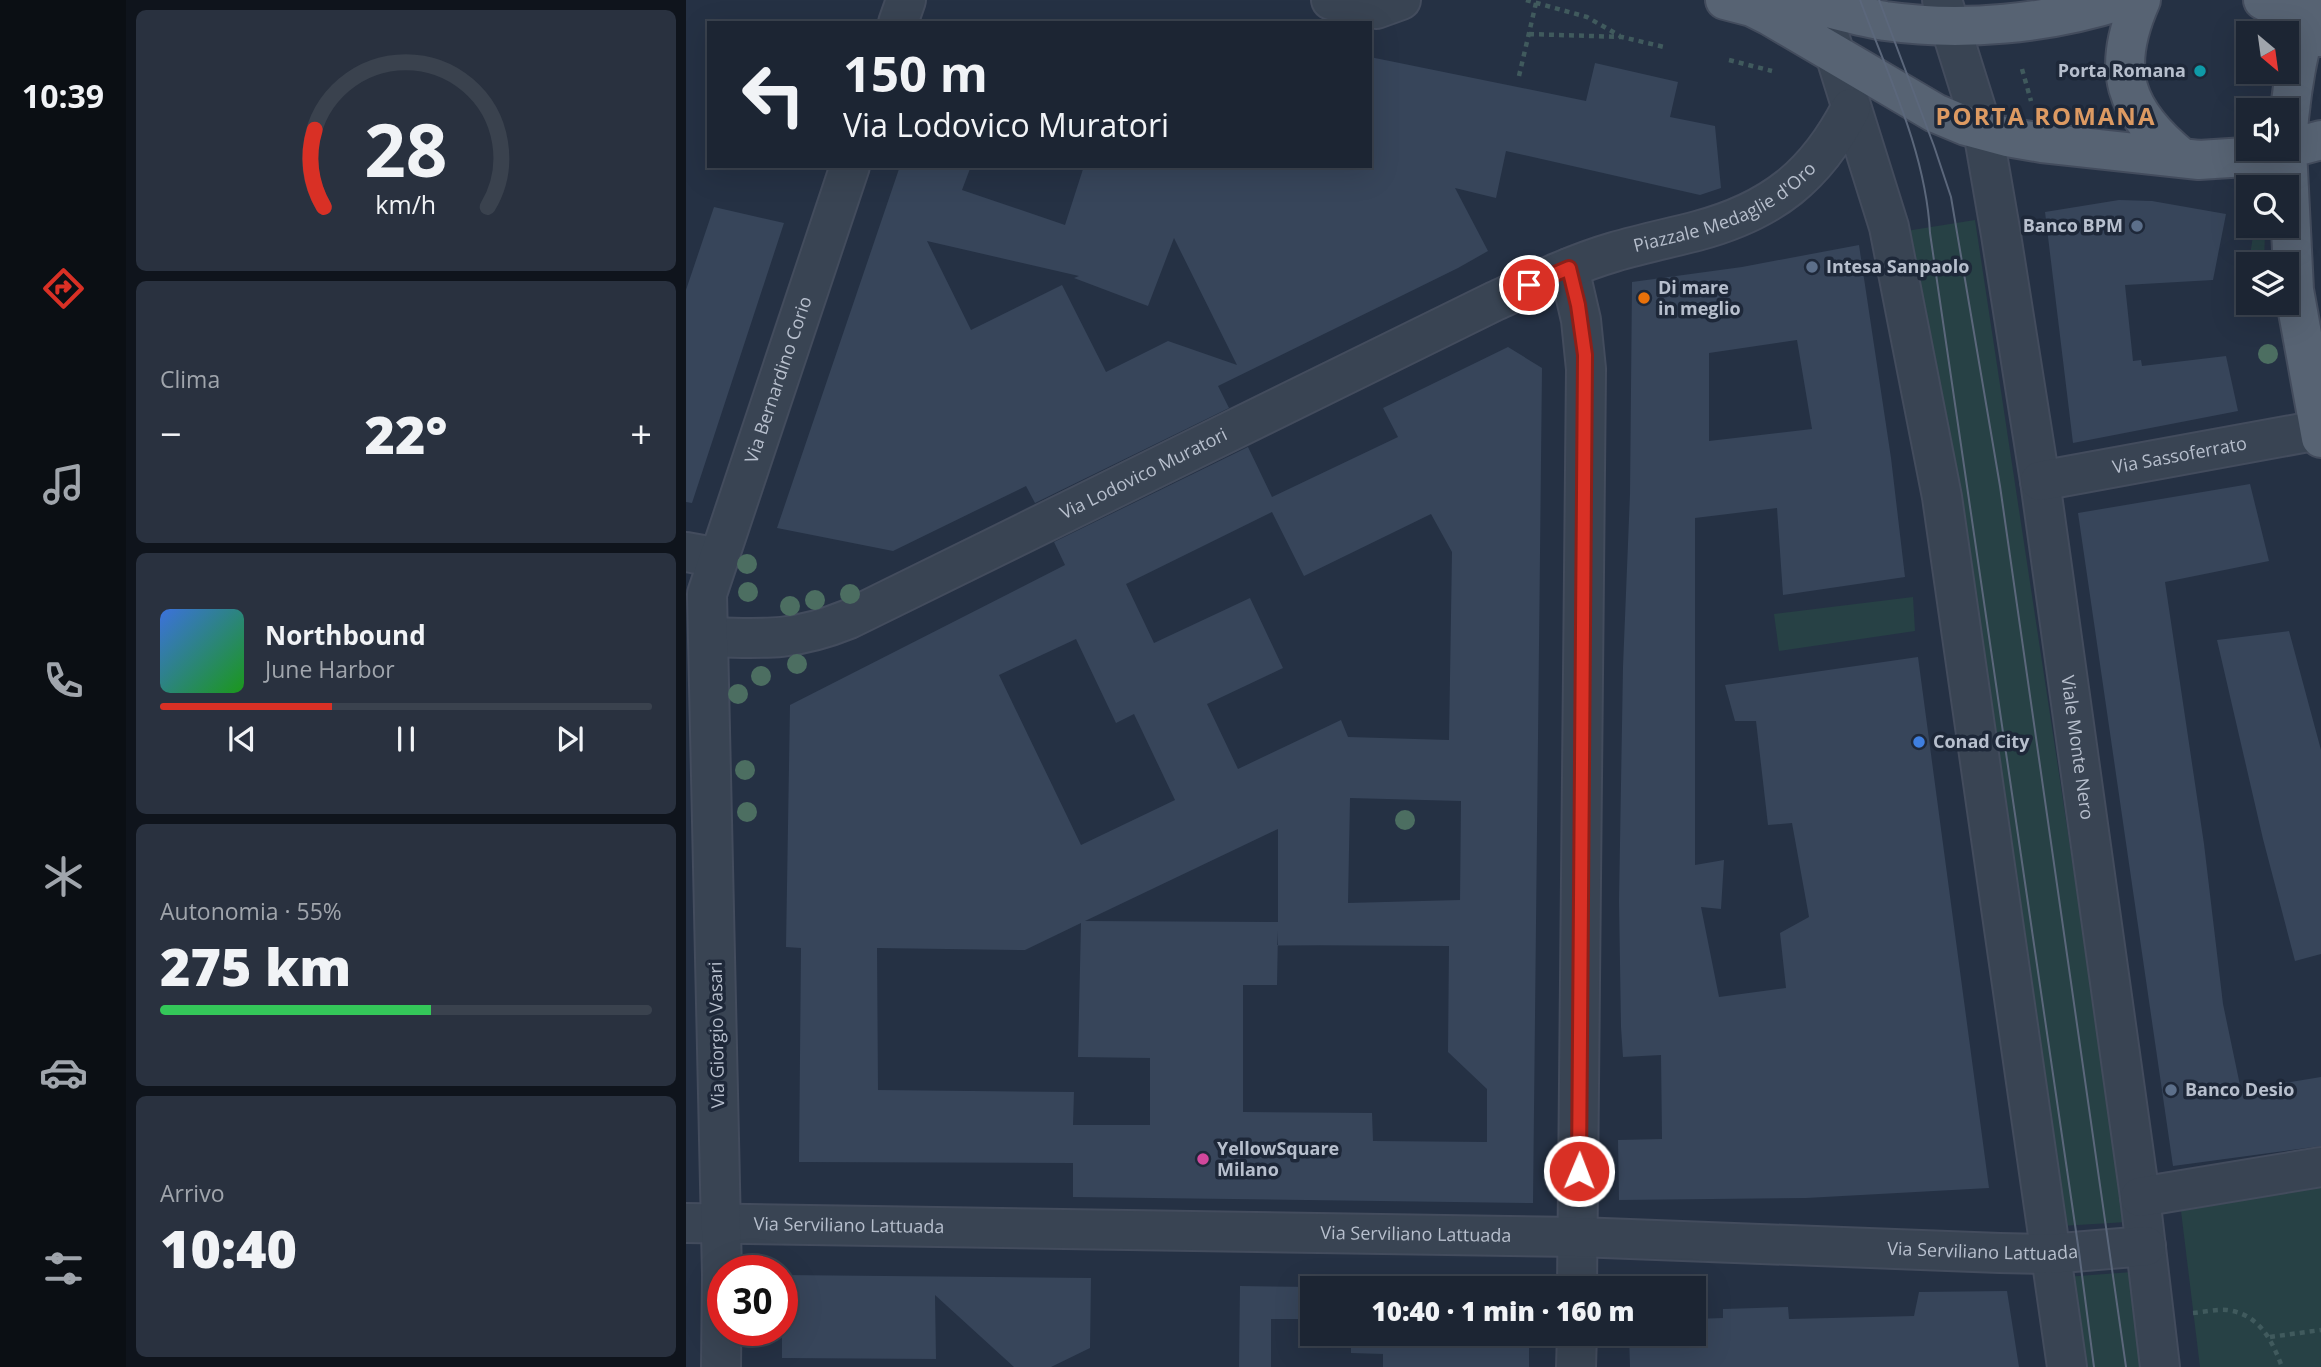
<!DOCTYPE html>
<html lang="it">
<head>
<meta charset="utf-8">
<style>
  body { margin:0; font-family:"Open Sans",sans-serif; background:#29313f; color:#f1f3f6; height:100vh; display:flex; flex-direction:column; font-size:26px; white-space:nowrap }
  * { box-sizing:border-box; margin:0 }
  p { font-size:23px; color:#a0a5ac }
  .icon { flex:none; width:38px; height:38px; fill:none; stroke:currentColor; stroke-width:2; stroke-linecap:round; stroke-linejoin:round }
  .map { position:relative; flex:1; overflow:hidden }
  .sheet { display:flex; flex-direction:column; gap:10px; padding:10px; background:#0f141c; width:560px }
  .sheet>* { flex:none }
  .hud { position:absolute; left:21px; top:21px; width:665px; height:147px; border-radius:0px; box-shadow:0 7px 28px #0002,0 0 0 2px #3a424e; background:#1c2533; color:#f1f3f6; overflow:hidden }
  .needle { width:46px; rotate:151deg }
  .controls { position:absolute; left:1550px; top:21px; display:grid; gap:14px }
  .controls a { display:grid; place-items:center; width:63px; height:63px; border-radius:0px; background:#1c2533; box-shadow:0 7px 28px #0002,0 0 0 2px #3a424e; font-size:35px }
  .speed { position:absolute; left:21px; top:1255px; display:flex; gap:14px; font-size:35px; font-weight:700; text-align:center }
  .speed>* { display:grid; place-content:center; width:91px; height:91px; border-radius:50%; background:#1c2533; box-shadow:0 7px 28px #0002,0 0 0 2px #3a424e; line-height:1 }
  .speed .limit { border:10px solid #d22; background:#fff; color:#111 }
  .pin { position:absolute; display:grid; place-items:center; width:60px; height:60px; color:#fff; margin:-30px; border:4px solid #fff; border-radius:50%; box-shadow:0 2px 7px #0007 }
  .me { position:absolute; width:77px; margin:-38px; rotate:1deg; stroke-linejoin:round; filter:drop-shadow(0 0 5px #0008) }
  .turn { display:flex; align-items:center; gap:24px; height:147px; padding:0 21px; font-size:32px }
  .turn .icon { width:91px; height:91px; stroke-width:2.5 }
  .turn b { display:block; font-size:49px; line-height:60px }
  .big { font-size:52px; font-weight:800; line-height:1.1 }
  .sheet .card { flex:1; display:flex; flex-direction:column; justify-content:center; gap:10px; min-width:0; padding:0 24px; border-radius:10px; background:#29313f }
  .sheet .dial { align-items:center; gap:0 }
  .dial svg { height:182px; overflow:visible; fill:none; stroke:#3a424e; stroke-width:7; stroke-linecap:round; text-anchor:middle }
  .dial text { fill:#f1f3f6; stroke:none }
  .song { display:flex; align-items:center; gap:21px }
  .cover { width:84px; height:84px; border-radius:10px; background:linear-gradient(135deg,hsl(220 70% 55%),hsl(120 70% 35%)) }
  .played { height:7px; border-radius:4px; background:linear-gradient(90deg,#d93025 35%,#3a424e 35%) }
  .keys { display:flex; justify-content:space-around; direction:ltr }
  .heat { display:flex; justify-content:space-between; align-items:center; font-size:38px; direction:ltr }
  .charge { height:10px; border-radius:5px; background:linear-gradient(90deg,#34c759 55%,#3a424e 0) }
  .trip { position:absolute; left:614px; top:1276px; width:406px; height:70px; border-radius:0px; background:#1c2533; box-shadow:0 7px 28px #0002,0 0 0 2px #3a424e; font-weight:800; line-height:70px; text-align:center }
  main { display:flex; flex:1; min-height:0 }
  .menu { display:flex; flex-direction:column; width:126px; justify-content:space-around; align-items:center; background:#0b0f14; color:#a0a5ac }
  .menu .icon { width:49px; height:49px }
  .menu .on { color:#d93025 }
  .menu b { font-size:32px; color:#f1f3f6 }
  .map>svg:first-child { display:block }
  .green { fill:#274145 }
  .building { fill:#37455a; fill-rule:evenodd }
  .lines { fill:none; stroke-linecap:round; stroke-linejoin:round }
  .minor-casing { stroke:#434c5d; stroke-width:42 }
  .major-casing { stroke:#434c5d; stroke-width:42 }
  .path { stroke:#405a5d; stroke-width:4.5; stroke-dasharray:5 5; stroke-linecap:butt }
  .minor { stroke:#394453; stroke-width:38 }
  .major { stroke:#576373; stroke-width:38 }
  .tram { stroke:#5b677b; stroke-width:2 }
  .tree { fill:#4c6e61 }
  .route-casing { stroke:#8d1f18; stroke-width:18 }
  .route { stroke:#d93025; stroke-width:12 }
  .culture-dot { fill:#0f9aa8; stroke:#1e2839; stroke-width:2.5 }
  .service-dot { fill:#5c6f8a; stroke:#1e2839; stroke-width:2.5 }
  .food-dot { fill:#e8710a; stroke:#1e2839; stroke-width:2.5 }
  .shop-dot { fill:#3f7fe0; stroke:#1e2839; stroke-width:2.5 }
  .hotel-dot { fill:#d1479c; stroke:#1e2839; stroke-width:2.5 }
  .labels { text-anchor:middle; stroke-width:7; stroke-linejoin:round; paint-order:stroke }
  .poi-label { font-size:18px; font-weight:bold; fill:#b7bfcd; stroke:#1e2839; text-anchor:start }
  .street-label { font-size:18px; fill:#b7bfcd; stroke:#1e2839 }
  .district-label { font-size:24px; font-weight:bold; letter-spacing:2px; fill:#dd9a62; stroke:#1e2839 }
</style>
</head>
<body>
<main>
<nav class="menu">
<b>10:39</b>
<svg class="icon on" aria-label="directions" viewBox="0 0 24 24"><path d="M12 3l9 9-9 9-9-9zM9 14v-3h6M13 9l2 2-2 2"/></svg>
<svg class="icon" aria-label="music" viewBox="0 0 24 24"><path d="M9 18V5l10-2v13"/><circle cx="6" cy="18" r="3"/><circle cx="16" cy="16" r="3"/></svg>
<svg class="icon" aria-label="phone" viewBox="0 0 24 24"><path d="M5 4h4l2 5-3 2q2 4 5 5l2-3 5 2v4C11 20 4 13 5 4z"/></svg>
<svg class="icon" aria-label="climate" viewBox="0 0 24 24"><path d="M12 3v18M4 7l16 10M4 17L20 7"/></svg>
<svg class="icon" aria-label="car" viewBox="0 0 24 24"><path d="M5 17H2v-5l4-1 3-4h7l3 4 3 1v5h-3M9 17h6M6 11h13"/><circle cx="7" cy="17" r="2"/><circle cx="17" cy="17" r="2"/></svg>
<svg class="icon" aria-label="filters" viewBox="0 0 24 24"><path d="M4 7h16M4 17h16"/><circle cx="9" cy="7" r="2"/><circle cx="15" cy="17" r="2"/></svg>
</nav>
<section class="sheet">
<div class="card dial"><svg viewBox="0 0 100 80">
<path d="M14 69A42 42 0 1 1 86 69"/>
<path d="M14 69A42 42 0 0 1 10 35" stroke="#d93025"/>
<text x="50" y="56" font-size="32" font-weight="700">28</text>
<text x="50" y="72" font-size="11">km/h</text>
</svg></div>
<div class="card"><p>Clima</p>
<div class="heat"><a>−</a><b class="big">22°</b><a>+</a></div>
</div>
<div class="card">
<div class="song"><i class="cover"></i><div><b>Northbound</b><p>June Harbor</p></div></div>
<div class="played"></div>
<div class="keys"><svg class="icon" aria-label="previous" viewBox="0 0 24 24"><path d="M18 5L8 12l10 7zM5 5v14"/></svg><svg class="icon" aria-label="pause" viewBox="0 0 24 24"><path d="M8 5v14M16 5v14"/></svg><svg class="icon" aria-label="next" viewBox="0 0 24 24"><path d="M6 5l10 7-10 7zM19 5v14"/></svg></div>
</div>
<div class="card"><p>Autonomia · 55%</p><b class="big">275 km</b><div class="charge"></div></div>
<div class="card"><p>Arrivo</p><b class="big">10:40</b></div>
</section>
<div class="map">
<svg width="1635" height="1367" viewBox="0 0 1635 1367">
  <rect width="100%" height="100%" fill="#253144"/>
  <path class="green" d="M1289 220 1441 1222 1375 1226 1220 231Z
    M1568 229 1579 231 1578 264H1563V303H1579L1581 314 1555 315Z
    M1227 597 1229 631 1093 651 1088 614Z
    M1635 1187V1367H1514L1495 1211Z
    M1446 1272 1459 1367H1392L1379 1277Z"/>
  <path class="building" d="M684 57 900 101 909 63 992 82 984 117 1029 126 1035 188 1014 195 820 151 810 198 769 188 802 251 772 268 532 386 543 408 349 503 340 486 207 551 91 528 214 166H285L276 190 379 225 398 166H684ZM488 238 551 365 482 341 420 372 376 285 285 330 241 241 393 276 388 278 462 306Z
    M1433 200 1466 201 1540 214 1527 280 1439 285 1447 361 1455 360 1456 366 1540 356 1552 411 1387 443 1359 212Z
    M28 207 98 223 6 503 0 502V290Z
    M1173 245 1205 458 1219 577 1097 595 1091 508 1009 518V865L1038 860 1035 909 1015 907 1033 997 1100 988 1094 933 1123 917 1106 823 1082 825 1070 721H1049L1039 685 1232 657 1303 1188 1120 1198 933 1200 932 1140 976 1139 975 1055 937 1057 935 1027 933 901 937 667 944 494 946 282 1056 267ZM1111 340 1126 429 1023 441V353Z
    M822 347 856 368 847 1203 387 1197V1163L113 1162 115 948 100 947 104 705 379 565 368 542 562 447 586 497 712 437 697 408ZM586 512 618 576 745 514 766 552 763 740 662 737 655 720 552 769 521 704 597 668 564 598 468 643 440 584ZM390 639 430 723 448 714 489 800 395 845 313 675ZM664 798 775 801 774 900 662 903ZM592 829V922L399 921ZM395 923 392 1057 464 1058V1125H387L388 1092 192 1090 191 948 339 950ZM592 931 591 945 763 946 762 1052 801 1089V1142L687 1141 686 1113 557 1112V985H591Z
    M1564 484 1583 561 1479 582 1518 844 1537 1004 1555 1090 1635 1077V1146L1487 1166 1392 513Z
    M1603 631 1635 750V954L1609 961 1577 839 1531 640Z
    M96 1275 405 1278 404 1348 365 1367H328L249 1295 250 1359 96 1358Z
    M554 1286 629 1287 730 1288H626V1319H585V1367H553Z
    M1321 1291 1333 1367H944L943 1334H1008V1319L1037 1318V1309L1102 1307 1103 1319 1228 1316 1233 1292Z
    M665 1334H843V1367H697V1354L665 1353Z"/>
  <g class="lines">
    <defs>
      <g id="minor">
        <path d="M645 0 690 9 715 0"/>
        <path id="s1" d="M1256 0 1297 131 1315 235 1354 481 1454 1197 1474 1367"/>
        <path d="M212 23 220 0"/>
        <path d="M1142 32 1203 227 1256 497 1381 1367"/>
        <path d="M883 268 895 320 900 369 891 1288"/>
        <path id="s2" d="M1354 481 1633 430"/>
        <path d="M0 552 33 558"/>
        <path id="s3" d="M22 637C79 639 109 641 163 619L809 301C848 283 887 264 928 252 955 244 984 238 1011 231 1086 211 1130 176 1165 108"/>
        <path d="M1454 1197 1635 1167"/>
        <path id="s4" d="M0 1223 892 1237 1314 1253 1363 1254 1460 1246"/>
        <path id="s5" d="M35 1367 36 1275 21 594 164 166"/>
        <path d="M890 1367 891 1334"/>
      </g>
      <path id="major" d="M1039 0 1066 7 1084 16 1249 113 1280 126 1321 137 1356 143 1513 160 1575 156 1635 140
        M1111 0C1140 7 1169 16 1199 21 1276 32 1363 24 1436 0
        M1455 0C1424 70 1438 111 1496 158
        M1577 0 1619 23 1635 37
        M1601 144C1604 94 1612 47 1627 0
        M1601 149 1608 290 1635 438"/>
    </defs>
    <use href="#minor" class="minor-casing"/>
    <use href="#major" class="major-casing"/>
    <path class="path" d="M840 0 901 17 934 36
      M843 34 936 37 978 47
      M1043 60 1086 71
      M1336 69 1345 101
      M833 76 850 3
      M1507 1313C1518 1312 1531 1309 1541 1310 1573 1314 1586 1340 1596 1367
      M1584 1337 1635 1330"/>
    <use href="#minor" class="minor"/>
    <use href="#major" class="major"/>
    <path class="tram" d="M1174 0C1202 75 1240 153 1244 233L1393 1252 1408 1367
      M1193 0 1248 146 1265 197 1314 486 1440 1367"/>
  </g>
  <g class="tree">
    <circle cx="1582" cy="354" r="10"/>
    <circle cx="61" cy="564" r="10"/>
    <circle cx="62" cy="592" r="10"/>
    <circle cx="164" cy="594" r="10"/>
    <circle cx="129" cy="600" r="10"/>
    <circle cx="104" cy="606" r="10"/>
    <circle cx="111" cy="664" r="10"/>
    <circle cx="75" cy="676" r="10"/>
    <circle cx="52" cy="694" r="10"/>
    <circle cx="59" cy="770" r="10"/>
    <circle cx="61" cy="812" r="10"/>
    <circle cx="719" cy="820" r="10"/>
  </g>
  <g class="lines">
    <defs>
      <path id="route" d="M843 285 883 268 892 305 899 355 893 1171"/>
    </defs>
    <use href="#route" class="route-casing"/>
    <use href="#route" class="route"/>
  </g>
  <circle class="culture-dot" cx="1514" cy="71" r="7"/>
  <g class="service-dot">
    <circle cx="1451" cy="226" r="7"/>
    <circle cx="1126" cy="267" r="7"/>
    <circle cx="1485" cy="1090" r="7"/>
  </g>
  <circle class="food-dot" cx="958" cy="298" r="7"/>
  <circle class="shop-dot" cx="1233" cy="742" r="7"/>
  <circle class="hotel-dot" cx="517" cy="1159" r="7"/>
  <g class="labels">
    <g class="poi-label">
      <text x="1500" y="77" text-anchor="end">Porta Romana</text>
      <text x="1437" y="232" text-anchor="end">Banco BPM</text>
      <text x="1140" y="273">Intesa Sanpaolo</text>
      <text x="972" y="294">Di mare<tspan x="972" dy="21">in meglio</tspan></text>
      <text x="1247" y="748">Conad City</text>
      <text x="1499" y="1096">Banco Desio</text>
      <text x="531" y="1155">YellowSquare<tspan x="531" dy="21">Milano</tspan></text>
    </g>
    <g class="street-label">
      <text dy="6" stroke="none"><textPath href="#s3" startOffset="1113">Piazzale Medaglie d'Oro</textPath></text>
      <text dy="6" stroke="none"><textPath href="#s5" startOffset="999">Via Bernardino Corio</textPath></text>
      <text dy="6" stroke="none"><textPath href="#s2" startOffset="142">Via Sassoferrato</textPath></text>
      <text dy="6" stroke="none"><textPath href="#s3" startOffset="472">Via Lodovico Muratori</textPath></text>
      <text dy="6" stroke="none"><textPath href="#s1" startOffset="761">Viale Monte Nero</textPath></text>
      <text transform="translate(31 1035) rotate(-91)" y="6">Via Giorgio Vasari</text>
      <text dy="6" stroke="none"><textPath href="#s4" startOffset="163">Via Serviliano Lattuada</textPath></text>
      <text dy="6" stroke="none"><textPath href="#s4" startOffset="730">Via Serviliano Lattuada</textPath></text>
      <text dy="6" stroke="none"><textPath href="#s4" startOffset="1297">Via Serviliano Lattuada</textPath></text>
    </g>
    <g class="district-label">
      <text x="1360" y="125">PORTA ROMANA</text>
    </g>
  </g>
</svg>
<div class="controls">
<a><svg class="needle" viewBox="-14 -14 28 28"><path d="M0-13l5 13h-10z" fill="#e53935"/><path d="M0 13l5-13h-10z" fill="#a0a5ac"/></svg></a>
<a><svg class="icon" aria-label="sound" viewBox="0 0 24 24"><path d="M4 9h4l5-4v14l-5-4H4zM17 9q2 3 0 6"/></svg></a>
<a><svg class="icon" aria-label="search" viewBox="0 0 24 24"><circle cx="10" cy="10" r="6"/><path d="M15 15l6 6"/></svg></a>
<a><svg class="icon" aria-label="layers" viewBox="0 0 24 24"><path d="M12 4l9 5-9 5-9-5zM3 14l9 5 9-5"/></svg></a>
</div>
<div class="speed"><div class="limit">30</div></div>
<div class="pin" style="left:843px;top:285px;background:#d93025"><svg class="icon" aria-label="arrive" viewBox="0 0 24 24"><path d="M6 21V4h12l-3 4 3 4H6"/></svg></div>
<svg class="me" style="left:893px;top:1171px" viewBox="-20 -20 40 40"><circle r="17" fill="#d93025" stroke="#fff" stroke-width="3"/><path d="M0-11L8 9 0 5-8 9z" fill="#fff"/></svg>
<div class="trip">10:40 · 1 min · 160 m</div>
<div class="hud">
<div class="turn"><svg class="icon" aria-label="left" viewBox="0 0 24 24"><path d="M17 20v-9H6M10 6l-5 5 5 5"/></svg><div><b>150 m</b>Via Lodovico Muratori</div></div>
</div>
</div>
</main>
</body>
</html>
